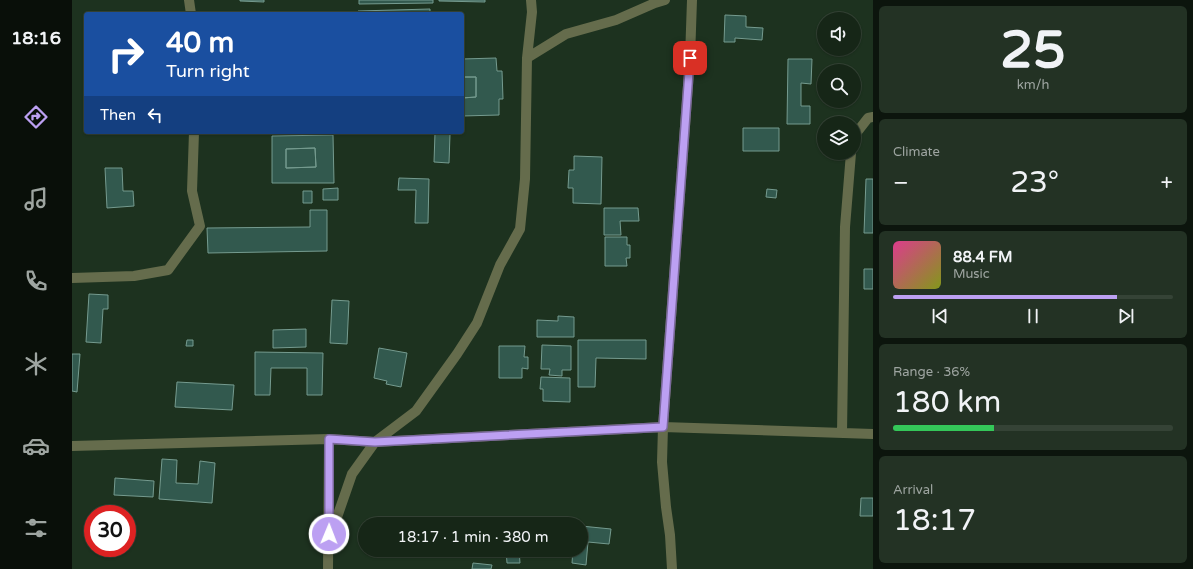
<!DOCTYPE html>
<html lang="en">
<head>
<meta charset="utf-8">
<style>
  body { margin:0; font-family:"Varela Round",sans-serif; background:#233224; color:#f1f3f6; height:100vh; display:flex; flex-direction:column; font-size:15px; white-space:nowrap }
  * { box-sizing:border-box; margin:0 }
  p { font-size:13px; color:#9ea5a1 }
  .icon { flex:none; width:22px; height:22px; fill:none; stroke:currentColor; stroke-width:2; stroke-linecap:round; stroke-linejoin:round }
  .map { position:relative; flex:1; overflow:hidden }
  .details { display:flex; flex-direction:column; gap:6px; padding:6px; background:#0c150d; width:320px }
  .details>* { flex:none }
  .banner { position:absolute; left:12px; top:12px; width:380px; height:122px; border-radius:4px; box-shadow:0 1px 3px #0004,0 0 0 1px #354336; background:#1a4fa0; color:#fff; overflow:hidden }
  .tools { position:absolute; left:745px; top:12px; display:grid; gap:8px }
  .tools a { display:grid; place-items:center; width:44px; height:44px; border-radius:50%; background:#162617; box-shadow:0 1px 3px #0004,0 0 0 1px #354336; font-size:20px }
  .speed { position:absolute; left:12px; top:505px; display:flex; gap:8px; font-size:20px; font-weight:700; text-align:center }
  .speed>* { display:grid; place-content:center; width:52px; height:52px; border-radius:50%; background:#162617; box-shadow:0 1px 3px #0004,0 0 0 1px #354336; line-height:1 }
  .speed .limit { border:6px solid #d22; background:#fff; color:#111 }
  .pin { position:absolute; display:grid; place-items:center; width:34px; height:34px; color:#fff; margin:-17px; border-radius:8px; box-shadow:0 2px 6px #0006 }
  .me { position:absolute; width:44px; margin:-22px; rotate:1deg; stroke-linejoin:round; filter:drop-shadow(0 0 3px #0008) }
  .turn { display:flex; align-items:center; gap:14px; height:84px; padding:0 16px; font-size:18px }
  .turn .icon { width:52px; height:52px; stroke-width:2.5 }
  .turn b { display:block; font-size:28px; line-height:34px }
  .then { display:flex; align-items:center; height:38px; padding:0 16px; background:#0003; gap:8px; font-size:15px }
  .big { font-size:30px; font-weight:600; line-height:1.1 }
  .details .widget { flex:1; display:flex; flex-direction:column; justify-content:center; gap:6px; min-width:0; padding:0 14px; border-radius:6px; background:#233224 }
  .details .dial { align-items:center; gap:0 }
  .dial b { font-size:52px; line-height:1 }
  .song { display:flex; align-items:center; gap:12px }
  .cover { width:48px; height:48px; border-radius:6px; background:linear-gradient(135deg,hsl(330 70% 55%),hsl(70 70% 35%)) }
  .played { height:4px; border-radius:2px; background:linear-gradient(90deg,#bca0f2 80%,#354336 80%) }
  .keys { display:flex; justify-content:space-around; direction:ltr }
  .heat { display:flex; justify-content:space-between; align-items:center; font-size:22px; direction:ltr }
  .charge { height:6px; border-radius:3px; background:linear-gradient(90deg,#34c759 36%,#354336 0) }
  .trip { position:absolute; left:286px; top:517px; width:230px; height:40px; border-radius:20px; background:#162617; box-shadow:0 1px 3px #0004,0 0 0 1px #354336; font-weight:600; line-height:40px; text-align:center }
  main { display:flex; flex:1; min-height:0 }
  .tabs { display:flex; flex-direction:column; width:72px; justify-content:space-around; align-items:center; background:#090f09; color:#9ea5a1 }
  .tabs .icon { width:28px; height:28px }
  .tabs .selected { color:#bca0f2 }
  .tabs b { font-size:18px; color:#f1f3f6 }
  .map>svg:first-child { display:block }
  .building { fill:#32594e; stroke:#759b8f; fill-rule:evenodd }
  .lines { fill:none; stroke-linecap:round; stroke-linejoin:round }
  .street { stroke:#656c4c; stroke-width:10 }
  .route-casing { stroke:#7a689d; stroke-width:10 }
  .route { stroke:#bca0f2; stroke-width:7 }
</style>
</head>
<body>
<main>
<nav class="tabs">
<b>18:16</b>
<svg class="icon selected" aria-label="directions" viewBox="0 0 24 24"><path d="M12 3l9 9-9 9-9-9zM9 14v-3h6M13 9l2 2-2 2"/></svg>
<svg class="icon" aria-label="music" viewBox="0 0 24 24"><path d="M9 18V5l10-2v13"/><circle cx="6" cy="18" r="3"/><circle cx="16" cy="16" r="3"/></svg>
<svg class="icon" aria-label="phone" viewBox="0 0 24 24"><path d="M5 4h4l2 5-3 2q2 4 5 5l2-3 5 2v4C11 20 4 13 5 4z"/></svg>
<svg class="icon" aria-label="climate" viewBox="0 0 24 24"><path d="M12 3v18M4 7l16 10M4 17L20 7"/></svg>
<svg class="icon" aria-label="car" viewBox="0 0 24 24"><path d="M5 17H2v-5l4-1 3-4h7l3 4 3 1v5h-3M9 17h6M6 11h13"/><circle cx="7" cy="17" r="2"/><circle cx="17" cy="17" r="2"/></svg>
<svg class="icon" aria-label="filters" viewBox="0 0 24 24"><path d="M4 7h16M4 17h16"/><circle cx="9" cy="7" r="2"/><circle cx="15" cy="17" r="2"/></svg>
</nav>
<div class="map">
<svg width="801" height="569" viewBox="0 0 801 569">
  <rect width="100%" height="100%" fill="#1d321f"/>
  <path class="building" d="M168 0H192V2L168 1Z
    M287 0H361V3L287 4Z
    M367 0H413V2L367 1Z
    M358 9V14H286V11Z
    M653 15 674 16V27L691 28 690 40 663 38V42H652Z
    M424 58 425 71H430L431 99H427V115L390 116V98L404 97V77H390V59Z
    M716 59H740L739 84 729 83V106H738V124H715Z
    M390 77H404V97L390 98Z
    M671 128H707V151H671Z
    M363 133 378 134 377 163 362 162Z
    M261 135 262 183H200V136ZM243 148 244 167 214 168V149Z
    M243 148 244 167 214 168V149Z
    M502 156 530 157 529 204 501 203V188H496L497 170H502Z
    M33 168H50L51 191H61L62 206 35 208Z
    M327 178 357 179 356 223H343L344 190H326Z
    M794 179H801V233H792Z
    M266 188V200H251V189Z
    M695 189 705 190 704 198 694 197Z
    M231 191H240V203H231Z
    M532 208H566L567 221H548L549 235H532Z
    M238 210H255V251L136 253 135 228 238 227Z
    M533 237H555V245H558V258H554L555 266H533Z
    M792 269H801V289H792Z
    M17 294 36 295V309H31L29 343 14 342Z
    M260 300 277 301 275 344 258 343Z
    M486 316 502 317V337H465V320L486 321Z
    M234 329V347L201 348V330Z
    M115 340H121V346H114Z
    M506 340H574V359L524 358 523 387H506Z
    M470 345 499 346V370H490V376L477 375 478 369H469Z
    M427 346H453L452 357H456V369L450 368V378H427Z
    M307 348 335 353 329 387 314 384 315 381 302 378Z
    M183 352 251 353 250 395H235V368H199L198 395H183Z
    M0 354H8L5 392 0 391Z
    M469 377 498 378V402L471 401V389H468Z
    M105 382 162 385 160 410 103 407Z
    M90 459 105 460 104 483 126 484 128 461 143 463 140 503 87 499Z
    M43 478 82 481 81 497 42 495Z
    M789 498H801V516H788Z
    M509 526 539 529 537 544 516 542 514 565 500 563 501 550H509Z
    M434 550H447L448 563H435Z
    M401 563 420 565 419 569H400Z"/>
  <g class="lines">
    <path class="street" d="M117 0 119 14
      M455 58 494 34 544 20 583 3 593 0
      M782 136 796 118 801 117
      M0 278 62 276 96 270 128 226 120 191 122 132
      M770 433 773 227 779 153
      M0 446 257 439 303 442 591 427 801 434
      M257 534 263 523 280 474 303 442 344 411 385 354 405 323 428 265 448 229 453 179 455 58 460 12 459 0
      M256 569 257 439
      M600 569 598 535 594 507 590 462 591 427 618 58 620 0"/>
  </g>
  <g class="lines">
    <defs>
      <path id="route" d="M257 534V439L303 442 591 427 618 58"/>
    </defs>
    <use href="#route" class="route-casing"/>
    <use href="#route" class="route"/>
  </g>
</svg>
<div class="tools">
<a><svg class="icon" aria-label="sound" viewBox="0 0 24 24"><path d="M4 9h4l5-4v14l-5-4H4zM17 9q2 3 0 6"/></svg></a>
<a><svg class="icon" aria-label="search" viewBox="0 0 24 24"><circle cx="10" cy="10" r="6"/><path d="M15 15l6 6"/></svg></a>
<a><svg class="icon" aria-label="layers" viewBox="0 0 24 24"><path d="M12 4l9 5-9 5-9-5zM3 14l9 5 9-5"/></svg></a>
</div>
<div class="speed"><div class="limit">30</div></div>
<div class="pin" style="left:618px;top:58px;background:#d93025"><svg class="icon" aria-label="arrive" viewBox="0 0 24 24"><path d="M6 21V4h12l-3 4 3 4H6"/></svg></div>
<svg class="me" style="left:257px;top:534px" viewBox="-20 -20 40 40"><circle r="17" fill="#bca0f2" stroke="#fff" stroke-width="3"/><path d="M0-11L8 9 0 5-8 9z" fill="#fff"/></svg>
<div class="trip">18:17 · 1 min · 380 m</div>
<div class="banner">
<div class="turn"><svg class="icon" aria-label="right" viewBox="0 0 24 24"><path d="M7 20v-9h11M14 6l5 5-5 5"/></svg><div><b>40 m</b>Turn right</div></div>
<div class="then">Then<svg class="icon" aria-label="left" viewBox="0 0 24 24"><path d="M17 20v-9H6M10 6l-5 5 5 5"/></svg></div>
</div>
</div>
<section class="details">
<div class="widget dial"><b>25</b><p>km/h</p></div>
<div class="widget"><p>Climate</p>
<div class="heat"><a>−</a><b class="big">23°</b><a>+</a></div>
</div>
<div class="widget">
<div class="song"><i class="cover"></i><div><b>88.4 FM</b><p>Music</p></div></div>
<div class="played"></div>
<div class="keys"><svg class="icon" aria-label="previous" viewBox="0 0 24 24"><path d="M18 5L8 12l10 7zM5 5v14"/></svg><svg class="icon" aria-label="pause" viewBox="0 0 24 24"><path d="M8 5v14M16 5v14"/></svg><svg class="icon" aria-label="next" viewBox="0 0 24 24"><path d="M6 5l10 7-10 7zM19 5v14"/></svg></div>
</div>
<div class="widget"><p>Range · 36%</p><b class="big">180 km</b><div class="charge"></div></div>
<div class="widget"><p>Arrival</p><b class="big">18:17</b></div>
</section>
</main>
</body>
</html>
